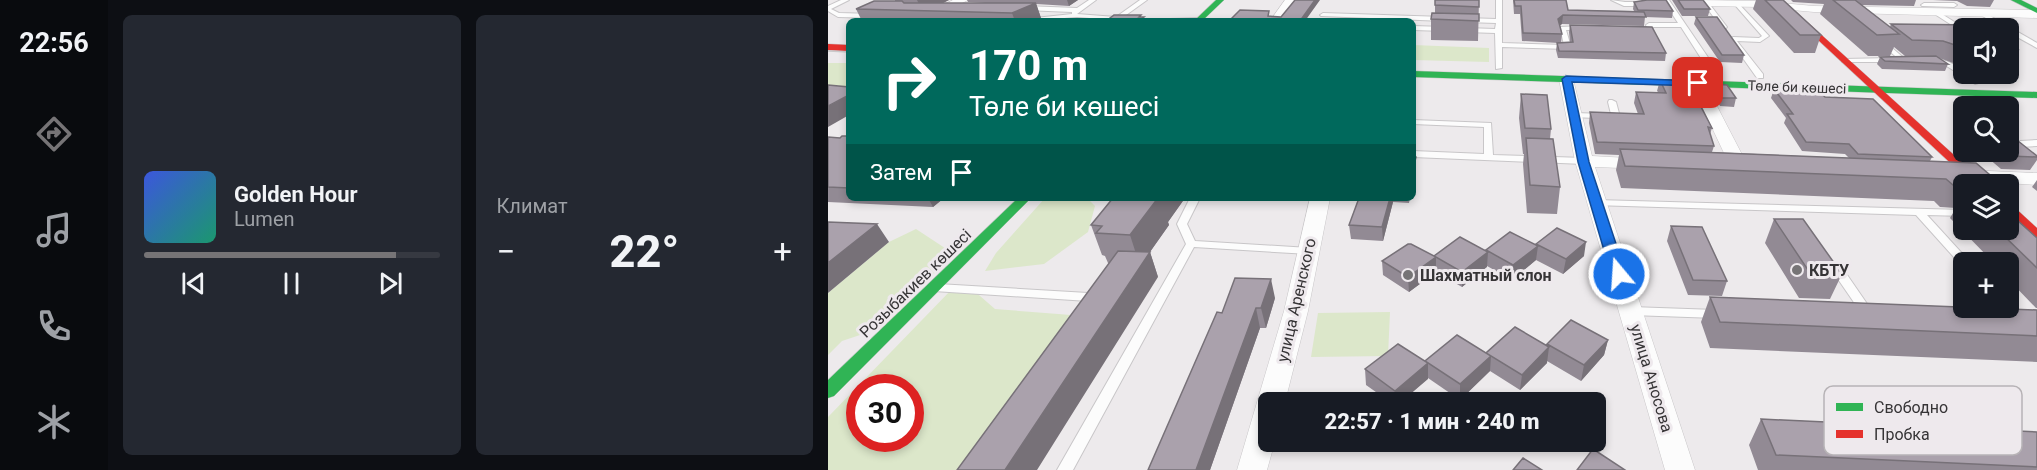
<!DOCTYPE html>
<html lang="ru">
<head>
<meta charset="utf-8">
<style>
  body { margin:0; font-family:Roboto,sans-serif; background:#242831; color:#f1f3f6; height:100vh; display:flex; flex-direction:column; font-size:22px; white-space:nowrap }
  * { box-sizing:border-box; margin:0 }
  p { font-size:20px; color:#9ea1a6 }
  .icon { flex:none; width:33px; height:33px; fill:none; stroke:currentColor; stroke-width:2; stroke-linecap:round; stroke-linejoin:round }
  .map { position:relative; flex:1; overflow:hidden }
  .panel { display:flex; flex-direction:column; gap:15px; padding:15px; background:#0d0f14; width:720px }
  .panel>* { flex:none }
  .top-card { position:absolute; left:18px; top:18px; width:570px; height:183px; border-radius:9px; box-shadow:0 3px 9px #0003; background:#00695c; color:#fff; overflow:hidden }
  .controls { position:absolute; left:1125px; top:18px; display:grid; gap:12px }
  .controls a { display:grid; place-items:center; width:66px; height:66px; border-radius:9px; background:#171b24; box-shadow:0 3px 9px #0003; font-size:30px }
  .speed { position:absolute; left:18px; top:374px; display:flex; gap:12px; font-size:30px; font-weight:700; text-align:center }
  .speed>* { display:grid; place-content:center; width:78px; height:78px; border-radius:50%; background:#171b24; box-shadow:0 3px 9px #0003; line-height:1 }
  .speed .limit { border:9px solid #d22; background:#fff; color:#111 }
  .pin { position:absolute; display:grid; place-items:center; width:51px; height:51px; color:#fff; margin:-26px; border-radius:12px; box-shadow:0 3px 9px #0006 }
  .me { position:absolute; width:66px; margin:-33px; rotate:342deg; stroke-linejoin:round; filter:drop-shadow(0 0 4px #0008) }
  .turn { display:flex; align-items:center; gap:21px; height:126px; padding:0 24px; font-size:27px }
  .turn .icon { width:78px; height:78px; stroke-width:2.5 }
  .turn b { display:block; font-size:42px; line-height:51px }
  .then { display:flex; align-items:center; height:57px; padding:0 24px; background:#0003; gap:12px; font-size:22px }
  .big { font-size:45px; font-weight:800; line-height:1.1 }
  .panel .card { flex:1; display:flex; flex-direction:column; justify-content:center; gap:9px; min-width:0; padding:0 21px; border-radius:9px; background:#242831 }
  .song { display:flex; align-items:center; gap:18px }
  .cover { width:72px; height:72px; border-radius:9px; background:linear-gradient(135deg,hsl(230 70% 55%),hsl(160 70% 35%)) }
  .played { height:6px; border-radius:3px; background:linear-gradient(90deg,#767476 85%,#363941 85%) }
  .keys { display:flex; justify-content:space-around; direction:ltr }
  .heat { display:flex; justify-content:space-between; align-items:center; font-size:33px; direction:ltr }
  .panel .tiles { flex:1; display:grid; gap:15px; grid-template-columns:repeat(2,1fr) }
  .trip { position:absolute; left:430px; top:392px; width:348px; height:60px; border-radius:9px; background:#171b24; box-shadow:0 3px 9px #0003; font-weight:800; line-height:60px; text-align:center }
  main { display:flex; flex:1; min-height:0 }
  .tab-bar { display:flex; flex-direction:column; width:108px; justify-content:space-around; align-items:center; background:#090b0e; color:#9ea1a6 }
  .tab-bar .icon { width:42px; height:42px }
  .tab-bar .on { color:#767476 }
  .tab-bar b { font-size:27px; color:#f1f3f6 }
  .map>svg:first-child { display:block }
  .green { fill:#dce7ca; fill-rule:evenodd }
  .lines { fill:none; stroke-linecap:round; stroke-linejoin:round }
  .lane-casing { stroke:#c8c6c8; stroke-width:2 }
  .street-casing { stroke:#c8c6c8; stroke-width:1 }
  .fast-casing { stroke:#c8c6c8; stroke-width:1 }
  .jam-casing { stroke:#c8c6c8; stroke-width:1 }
  .lane { fill:#fcfcfc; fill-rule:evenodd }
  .street { fill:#fcfcfc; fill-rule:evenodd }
  .fast { fill:#30b455; fill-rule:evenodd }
  .jam { fill:#e5322d; fill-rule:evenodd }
  .tram { stroke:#cac9ca; stroke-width:1.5 }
  .wall { fill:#928a94 }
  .shaded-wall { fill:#777178 }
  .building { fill:#aaa1ac; stroke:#777178; stroke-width:1.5 }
  .route { fill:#1a73e8; stroke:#114b97; stroke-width:1.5 }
  .poi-dot { fill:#767476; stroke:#eee9ed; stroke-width:2 }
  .labels { text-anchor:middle; stroke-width:6; stroke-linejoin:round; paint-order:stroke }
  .far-street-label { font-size:14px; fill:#363436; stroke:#eee9ed }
  .poi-label { font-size:16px; font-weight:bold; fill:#363436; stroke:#eee9ed; text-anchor:start }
  .street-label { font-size:16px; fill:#363436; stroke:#eee9ed }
  .key { fill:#eee9ed; stroke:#b7b3b6; stroke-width:1.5 }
  .key-label { font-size:16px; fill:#363436 }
</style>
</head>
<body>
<main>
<nav class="tab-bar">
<b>22:56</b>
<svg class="icon on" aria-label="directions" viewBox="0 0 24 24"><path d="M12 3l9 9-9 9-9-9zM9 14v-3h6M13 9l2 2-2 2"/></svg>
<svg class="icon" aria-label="music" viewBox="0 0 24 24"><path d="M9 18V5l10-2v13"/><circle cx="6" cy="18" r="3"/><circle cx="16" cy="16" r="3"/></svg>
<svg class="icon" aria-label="phone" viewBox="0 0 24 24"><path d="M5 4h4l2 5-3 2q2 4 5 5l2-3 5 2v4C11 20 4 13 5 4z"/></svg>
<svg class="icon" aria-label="climate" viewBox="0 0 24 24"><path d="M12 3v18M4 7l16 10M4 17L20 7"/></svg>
</nav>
<section class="panel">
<div class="tiles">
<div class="card">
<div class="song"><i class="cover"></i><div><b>Golden Hour</b><p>Lumen</p></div></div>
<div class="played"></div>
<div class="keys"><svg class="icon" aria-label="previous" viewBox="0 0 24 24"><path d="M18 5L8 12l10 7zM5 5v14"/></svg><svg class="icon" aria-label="pause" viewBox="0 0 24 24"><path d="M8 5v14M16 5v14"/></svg><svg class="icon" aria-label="next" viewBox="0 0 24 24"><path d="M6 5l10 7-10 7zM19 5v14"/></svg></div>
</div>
<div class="card"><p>Климат</p>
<div class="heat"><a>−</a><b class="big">22°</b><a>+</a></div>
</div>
</div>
</section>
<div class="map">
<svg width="1209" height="470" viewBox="0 0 1209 470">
  <rect width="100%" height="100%" fill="#edeaec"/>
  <path class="green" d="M585 45 661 48V62L585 60Z
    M0 63H21V90L0 89Z
    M217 198H259L267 206 260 232 216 264 157 271 168 253Z
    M88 229 126 254 50 329 14 341 0 355V293L61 242Z
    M125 288 144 289 167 309 256 316 138 470H0V417ZM32 387H82V438H32Z
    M562 312 560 356 483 357 490 313Z"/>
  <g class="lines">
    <defs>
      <path id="lane" d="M13 0H21L3 9 11 13 46 14 49 16 46 18 10 17 0 11V6Z
        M261 0H268L249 14 288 17 312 0H319L294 18 300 21 249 17 198 21V19L244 14V12L196 10 193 8 196 6 249 8Z
        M668 0H674V43L736 45 732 27 755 26 758 28 755 30H738L743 47 740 49 674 47V68L668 69 667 33 638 32 635 30 638 28 667 29 668 23 638 22 635 20 638 18 668 19Z
        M783 0 797 2H818L821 4 818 6H796Z
        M835 0H841L892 75 891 77H885L853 27H825V31H811V29L819 28 818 25 821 23H850Z
        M876 2H880L899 27 898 28H894L875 3Z
        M909 2 941 36 932 42 909 41 935 74V78H929L902 40 905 37 931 38 934 36 907 5 906 4Z
        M1096 3H1126L1129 5 1126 7 1094 6 1093 5Z
        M1105 11H1109L1136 28V33L1105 13Z
        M1151 12H1155L1209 43V48L1180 32V28H1175L1151 14Z
        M495 13 616 17 619 19 616 21 493 16 492 15Z
        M371 18 373 21H339L342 19Z
        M585 26 617 27 620 29 617 31 585 30Z
        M1053 42H1057L1077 59V61H1073L1053 44Z
        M1106 58 1121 62 1136 70V74H1140L1154 82 1147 84 1117 65 1104 61V59Z
        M1016 59 1064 58 1067 60 1064 62H1014V60Z
        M781 100H784L788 102 792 117 791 119 744 117 740 115 744 113 783 114 780 102Z
        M585 120 663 123 665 155 756 158 760 161 756 164 585 157V151L656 154V127L585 124Z
        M1209 140V146L1192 147 1188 144 1192 141Z
        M362 198H372L359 224 367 241 481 248 486 251 481 254 366 247 245 470H229L358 244 349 224Z
        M768 200 1136 210V216L1099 215 1142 262H1136V265L1132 264 1088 215 765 205 763 203 765 201Z
        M1009 265 1013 266 1044 311 1046 314 1044 317H1036L1003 269Z
        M110 284 260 293 264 294 266 297 264 300 260 301 106 291 104 288 106 285Z
        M803 307 888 310 892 311 894 314 892 317 888 318 803 315 799 314 797 311 799 308Z"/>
      <path id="street" d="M125 0H140L100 21H85Z
        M457 0H469L454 21H442Z
        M869 0 931 1 986 6 1209 10V18L986 12 931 7 878 6Z
        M738 75 745 79 764 156 818 159 824 160 827 164 824 168 818 169 767 167 867 470H837L747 161 731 79Z
        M870 79 877 83 921 168 918 172H906L903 168 863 83Z
        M1137 170 1209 173V185L1130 180 1128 176 1130 172Z
        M482 198H502L480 311 457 402H441V441H447L439 470H409L456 311Z"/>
      <path id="fast" d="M388 0H396L374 21H366Z
        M1183 0H1193L1209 8V13Z
        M585 71 1209 92V98L585 77Z
        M190 198H203L6 396 0 398V380Z"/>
      <path id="jam" d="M947 0H955L1158 184H1145Z
        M0 44 21 45V51L0 50Z
        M1180 205 1185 206 1209 228V239L1204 238 1180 216Z"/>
    </defs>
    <use href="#lane" class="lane-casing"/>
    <use href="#street" class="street-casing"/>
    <use href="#fast" class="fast-casing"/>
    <use href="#jam" class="jam-casing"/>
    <use href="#lane" class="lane"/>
    <use href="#street" class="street"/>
    <use href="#fast" class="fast"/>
    <use href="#jam" class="jam"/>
    <path class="tram" d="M0 51 21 52"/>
  </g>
  <path class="wall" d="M67 0H121L114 3H157L140 2 139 0H250L241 6 208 4 214 21H34L28 9 67 1Z
    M651 0 650 41 603 40V19L607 13V5Z
    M685 0H738L740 10 806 11 805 9 806 2 845 11 844 18 817 17 816 26 734 24 732 25 734 34 733 43 742 42 741 32 742 25 838 53 837 61 730 58 728 50 729 43H731L694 41 692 14H686Z
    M844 0H875L882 9 880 16H854Z
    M928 0H955L993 35 987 53H966L925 9Z
    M963 0H1088L1086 6 1033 5 1062 27 1063 24 1136 28V65H1131L1111 58 1120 64 1117 71 1054 69 1049 64 1052 57 1091 56H1077L1066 47 1062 56H1040L992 14 996 4 965 2Z
    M1105 0H1166L1162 7 1139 6 1129 1Z
    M868 17 916 55 914 63 892 62 866 24Z
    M1180 44 1191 50 1182 66H1180Z
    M832 80 876 99 874 108 884 128 882 134 886 146 884 152 1021 158 1017 154 974 151 956 123 958 118 943 98 946 89 997 97 1104 157 1102 161 1169 181 1167 184H1136V230H1180L1209 238V308H1208L1180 279V262H1165L1122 218 1128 208 1112 207 1106 201 793 188 788 170 791 155 767 154 761 123 762 112 810 114 806 103 808 92 831 93 829 91Z
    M887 84 908 98 906 107 892 106 885 93Z
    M693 94 723 129 722 139 732 187 729 214 699 213 695 164 696 154H695L691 118Z
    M21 136V198H116L105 207 0 202V137L12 138Z
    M1153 152H1180L1209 156V160L1202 170 1173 169Z
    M1209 180V191L1204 187Z
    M285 198H357L340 222 341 225 322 252 330 277 280 263 277 256 274 255 263 225Z
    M531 198H582L581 203 565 202 555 241 523 239 521 225Z
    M946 219 1014 274 1002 299 971 298 937 243Z
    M843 226 899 281 894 296 860 295 839 241Z
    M708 245 756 256 735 274 708 260 684 280 659 266 634 287 608 272 581 292 555 275 554 261 658 251Z
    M882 297 1209 310V362L882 348 873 322Z
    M447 298 438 328H432L382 470H320L394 313Z
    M780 340 776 355 753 381 719 361V363L692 390 662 371 632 400 600 378 573 402H562L538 385 537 369 719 346V344Z
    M933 419 1209 432V470H930L921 445Z"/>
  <path class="shaded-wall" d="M89 0H121L100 11 94 10Z
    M239 0H250L241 6Z
    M487 0H492L477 21H472Z
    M208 3 214 21H187L184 13Z
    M735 15 734 24 729 27 730 19Z
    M21 95V115L0 127V106Z
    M588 157V170L585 183V169Z
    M100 198H116L105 207Z
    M330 198H357L340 222 341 225 312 266 302 235Z
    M562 198H565V202L555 241 554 227Z
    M49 224 61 242 0 293V263Z
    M758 242 756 256 735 274 738 259Z
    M710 246 708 260 684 280 685 265Z
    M322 252 330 277 209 470H177Z
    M660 252 659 267 634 287V272Z
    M608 257V272L581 292 580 277Z
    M443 279 447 298 438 328 433 308Z
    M428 308 432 328 382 470H368Z
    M780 340 776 355 753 381 756 365Z
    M721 347 719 363 692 390 694 375Z
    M663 356 662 371 632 400V384Z
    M600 363V379L573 402H568L567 391Z"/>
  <path class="building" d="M467 0H487L472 21H401L412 10 441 11 440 16 453 17Z
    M607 0H651V7L607 5Z
    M686 0H738L740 10 816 12 818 17 735 15 730 19 734 34 695 33 693 6H687Z
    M819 0H838L845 11 810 10 806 2Z
    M850 0H875L882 9H856Z
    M937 0H955L993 35H972Z
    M1005 0H1027L1071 34 1049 35Z
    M46 1H74L76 3H208L184 13 28 9Z
    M604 13 651 14V21L603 19Z
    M286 15H313L311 17H316L311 21H278Z
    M868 17H889L916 55H894Z
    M1063 24 1148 25 1154 28H1136V48L1115 41 1084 40Z
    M742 25 824 27 838 53 731 51 729 43 745 42Z
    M1180 44 1191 50H1180Z
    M1108 56 1120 64 1057 61 1052 57Z
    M832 80 868 81 876 99H869L884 128 880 127 886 146 769 142 762 112 816 114 808 92 838 93Z
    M887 84 899 85 908 98H894Z
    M0 85 21 87V95L0 106Z
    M946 89 991 91 997 97 1045 99 1104 157 1030 154 1021 144 978 142 959 114H965Z
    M693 94 719 95 723 129 697 128Z
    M1180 133 1209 156V157L1181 156 1176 152H1180Z
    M14 136H21V188L0 187V137L12 138Z
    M698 138 725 139 732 187 702 185Z
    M792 149 1148 163 1169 181 1146 180 1151 184 1125 185 1118 179 797 166Z
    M585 156 588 157 585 169Z
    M285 198H330L302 235 268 233 274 226 263 225Z
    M531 198H562L554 227 521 225Z
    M1180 212 1209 238V268L1170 230H1180Z
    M946 219H975L1014 274 982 273Z
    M0 222 49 224 0 263Z
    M843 226 874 227 899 281 865 280Z
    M729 228 758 242 738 259 708 244Z
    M682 232 710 246 685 265 658 250Z
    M632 237 660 252 634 272 606 256Z
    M580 244H583L608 257 580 277 554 261Z
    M290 251 322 252 177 470H129Z
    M407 278 443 279 433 308H428L368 470H320L389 312 394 313Z
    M882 297 1209 310V336L892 322Z
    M743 320 780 340 756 365 719 344Z
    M687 327 721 347 694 375 658 353Z
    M629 335 663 356 632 384 597 361Z
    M570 344 600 363 567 391 537 369Z
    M933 419 1209 432V467L948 455Z
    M765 449 797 470H749Z
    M695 458 714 470H685Z"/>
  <path class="route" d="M738 76 870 81 875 83 870 86 744 82 761 162 798 274 796 277H786L783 274 750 162 734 79Z"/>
  <g class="poi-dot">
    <circle cx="969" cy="270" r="6"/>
    <circle cx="580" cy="275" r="6"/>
  </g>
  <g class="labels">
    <g class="far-street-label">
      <text transform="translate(969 87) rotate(2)" y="5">Төле би көшесі</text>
    </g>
    <g class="poi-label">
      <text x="981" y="276">КБТУ</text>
      <text x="592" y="281">Шахматный слон</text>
    </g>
    <g class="street-label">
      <text transform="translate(87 283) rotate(-44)" y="6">Розыбакиев көшесі</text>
      <text transform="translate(468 300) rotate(-77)" y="6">улица Аренского</text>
      <text transform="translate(824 378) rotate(73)" y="6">улица Аносова</text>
    </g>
  </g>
  <rect x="996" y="386" width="198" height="69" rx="9" class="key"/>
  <rect x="1008" y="403" width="27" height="8" fill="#30b455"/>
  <rect x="1008" y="430" width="27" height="8" fill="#e5322d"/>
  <g class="key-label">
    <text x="1046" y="413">Свободно</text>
    <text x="1046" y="440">Пробка</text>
  </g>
</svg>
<div class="controls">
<a><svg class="icon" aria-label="sound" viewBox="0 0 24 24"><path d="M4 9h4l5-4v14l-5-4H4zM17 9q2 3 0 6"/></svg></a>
<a><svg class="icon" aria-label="search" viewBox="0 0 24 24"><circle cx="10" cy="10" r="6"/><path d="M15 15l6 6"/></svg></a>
<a><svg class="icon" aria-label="layers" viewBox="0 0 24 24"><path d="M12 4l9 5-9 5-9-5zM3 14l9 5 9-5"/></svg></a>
<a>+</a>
</div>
<div class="speed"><div class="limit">30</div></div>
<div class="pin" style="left:870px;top:83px;background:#d93025"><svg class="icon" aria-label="arrive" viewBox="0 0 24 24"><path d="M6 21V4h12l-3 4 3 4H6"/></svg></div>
<svg class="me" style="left:791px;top:274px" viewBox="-20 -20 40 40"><circle r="17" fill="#1a73e8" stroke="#fff" stroke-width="3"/><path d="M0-11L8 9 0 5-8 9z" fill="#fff"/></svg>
<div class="trip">22:57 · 1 мин · 240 m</div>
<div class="top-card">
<div class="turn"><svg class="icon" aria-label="right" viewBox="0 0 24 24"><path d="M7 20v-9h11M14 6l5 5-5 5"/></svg><div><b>170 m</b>Төле би көшесі</div></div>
<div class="then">Затем<svg class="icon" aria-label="arrive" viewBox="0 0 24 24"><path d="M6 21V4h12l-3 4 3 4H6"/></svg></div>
</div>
</div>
</main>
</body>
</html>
